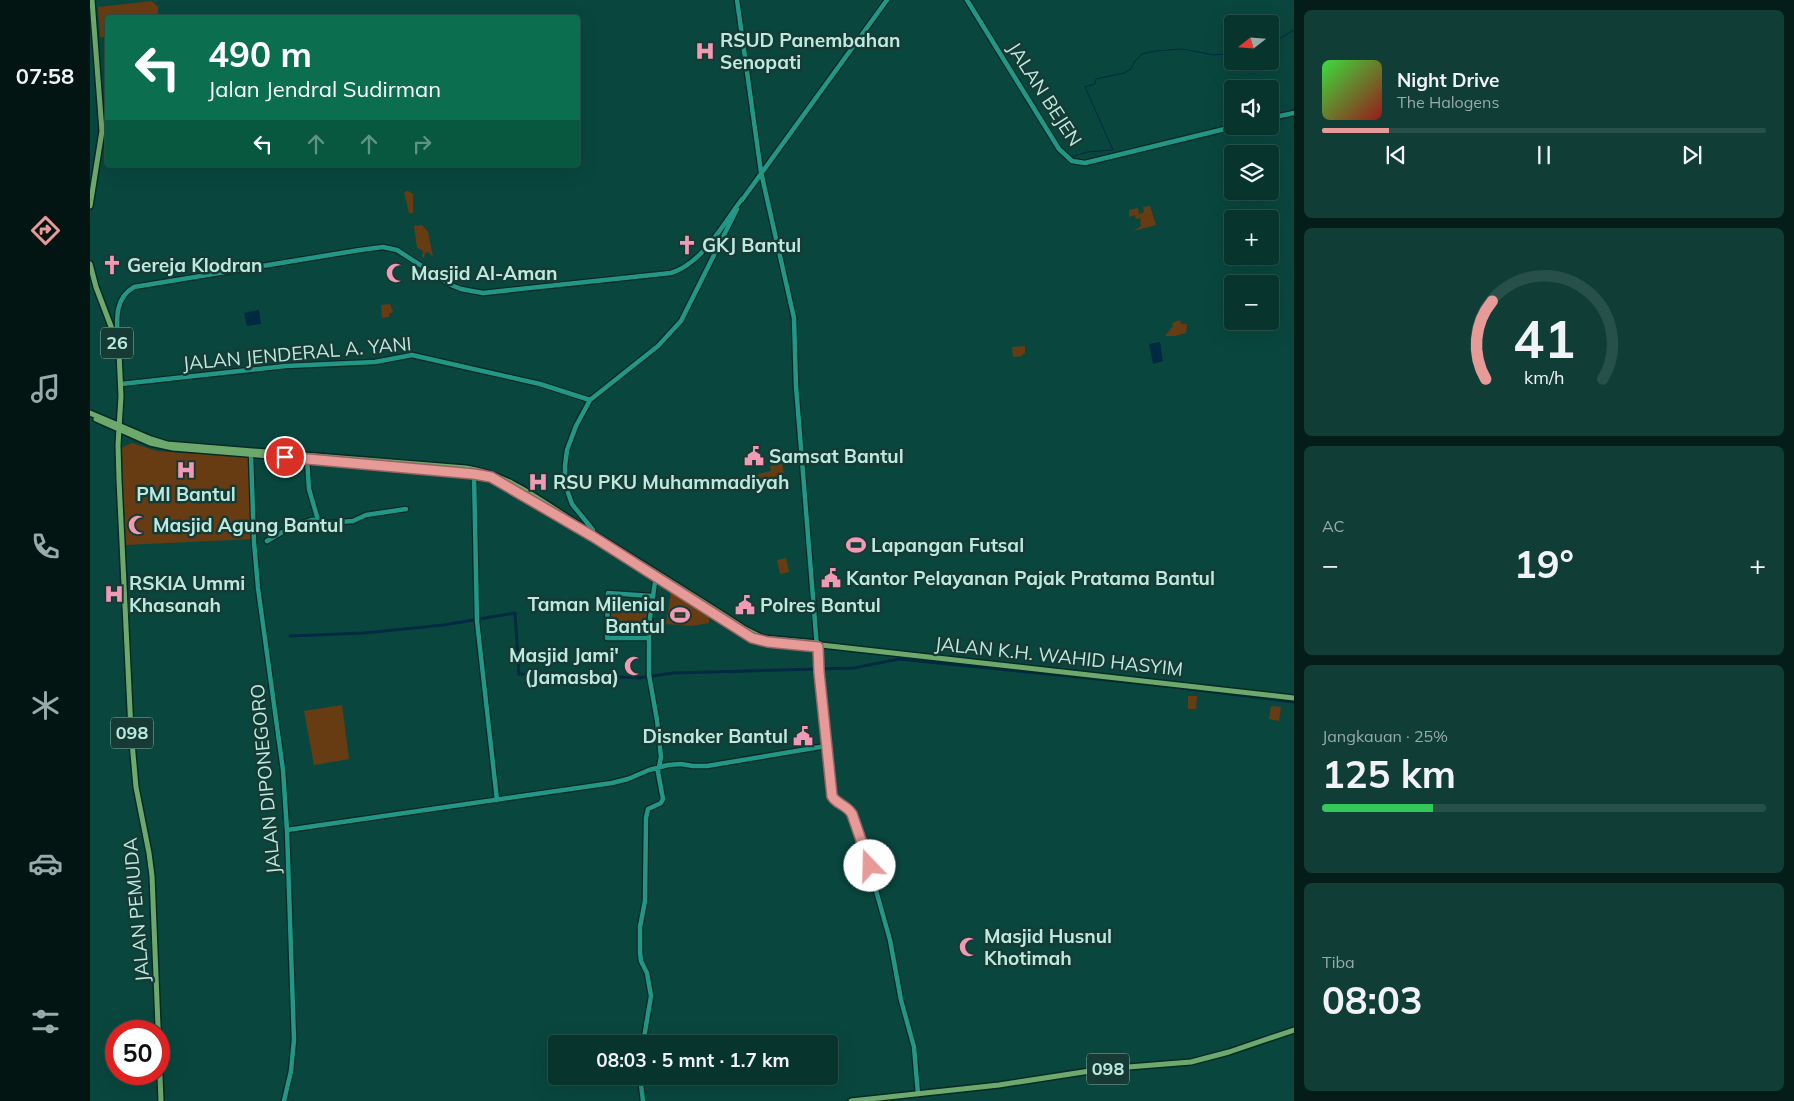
<!DOCTYPE html>
<html lang="id">
<head>
<meta charset="utf-8">
<style>
  body { margin:0; font-family:Mulish,sans-serif; background:#103d36; color:#f1f3f6; height:100vh; display:flex; flex-direction:column; font-size:19px; white-space:nowrap }
  * { box-sizing:border-box; margin:0 }
  p { font-size:16px; color:#98abaa }
  .icon { flex:none; width:28px; height:28px; fill:none; stroke:currentColor; stroke-width:2; stroke-linecap:round; stroke-linejoin:round }
  .map { position:relative; flex:1; overflow:hidden }
  .sheet { display:flex; flex-direction:column; gap:10px; padding:10px; background:#041d19; width:500px }
  .sheet>* { flex:none }
  .hud { position:absolute; left:15px; top:15px; width:475px; height:152px; border-radius:5px; box-shadow:0 5px 20px #0002,0 0 0 1px #28504a; background:#0b6e4f; color:#fff; overflow:hidden }
  .needle { width:32px; rotate:253deg }
  .controls { position:absolute; left:1134px; top:15px; display:grid; gap:10px }
  .controls a { display:grid; place-items:center; width:55px; height:55px; border-radius:5px; background:#07352e; box-shadow:0 5px 20px #0002,0 0 0 1px #28504a; font-size:25px }
  .speed { position:absolute; left:15px; top:1020px; display:flex; gap:10px; font-size:25px; font-weight:700; text-align:center }
  .speed>* { display:grid; place-content:center; width:65px; height:65px; border-radius:50%; background:#07352e; box-shadow:0 5px 20px #0002,0 0 0 1px #28504a; line-height:1 }
  .speed .limit { border:8px solid #d22; background:#fff; color:#111 }
  .pin { position:absolute; display:grid; place-items:center; width:42px; height:42px; color:#fff; margin:-21px; border:2px solid #fff; border-radius:50%; box-shadow:0 1px 5px #0007 }
  .me { position:absolute; width:55px; margin:-28px; rotate:339deg; stroke-linejoin:round; filter:drop-shadow(0 0 4px #0008) }
  .turn { display:flex; align-items:center; gap:18px; height:105px; padding:0 20px; font-size:22px }
  .turn .icon { width:65px; height:65px; stroke-width:2.5 }
  .turn b { display:block; font-size:35px; line-height:42px }
  .lanes { display:flex; align-items:center; height:48px; padding:0 20px; background:#0003; justify-content:center; gap:25px; direction:ltr }
  .lanes .off { opacity:.35 }
  .big { font-size:38px; font-weight:700; line-height:1.1 }
  .sheet .widget { flex:1; display:flex; flex-direction:column; justify-content:center; gap:8px; min-width:0; padding:0 18px; border-radius:8px; background:#103d36 }
  .sheet .dial { align-items:center; gap:0 }
  .dial svg { height:130px; overflow:visible; fill:none; stroke:#28504a; stroke-width:7; stroke-linecap:round; text-anchor:middle }
  .dial text { fill:#f1f3f6; stroke:none }
  .song { display:flex; align-items:center; gap:15px }
  .cover { width:60px; height:60px; border-radius:8px; background:linear-gradient(135deg,hsl(120 70% 55%),hsl(0 70% 35%)) }
  .played { height:5px; border-radius:2px; background:linear-gradient(90deg,#e69b98 15%,#28504a 15%) }
  .keys { display:flex; justify-content:space-around; direction:ltr }
  .heat { display:flex; justify-content:space-between; align-items:center; font-size:28px; direction:ltr }
  .charge { height:8px; border-radius:4px; background:linear-gradient(90deg,#34c759 25%,#28504a 0) }
  .trip { position:absolute; left:458px; top:1035px; width:290px; height:50px; border-radius:5px; background:#07352e; box-shadow:0 5px 20px #0002,0 0 0 1px #28504a; font-weight:700; line-height:50px; text-align:center }
  main { display:flex; flex:1; min-height:0 }
  .tabs { display:flex; flex-direction:column; width:90px; justify-content:space-around; align-items:center; background:#031512; color:#98abaa }
  .tabs .icon { width:35px; height:35px }
  .tabs .current { color:#e69b98 }
  .tabs b { font-size:22px; color:#f1f3f6 }
  .map>svg:first-child { display:block }
  .green { fill:#683c13 }
  .water { fill:#002a42 }
  .lines { fill:none; stroke-linecap:round; stroke-linejoin:round }
  .stream { stroke:#002a42; stroke-width:1 }
  .canal { stroke:#002a42; stroke-width:3 }
  .secondary-casing { stroke:#072a25; stroke-width:7 }
  .primary-casing { stroke:#072a25; stroke-width:8 }
  .secondary { stroke:#229785; stroke-width:4.5 }
  .primary { stroke:#6da86c; stroke-width:5 }
  .route-casing { stroke:#966563; stroke-width:12 }
  .route { stroke:#e69b98; stroke-width:9 }
  .labels { text-anchor:middle; stroke-width:5; stroke-linejoin:round; paint-order:stroke }
  .shield { fill:#183a34; stroke:#8ab6ac; stroke-width:1 }
  .shield-label { font-size:18px; font-weight:bold; fill:#bbebe0 }
  .poi-label { font-size:19px; font-weight:bold; fill:#bbebe0; stroke:#183a34; text-anchor:start }
  .street-label { font-size:19px; fill:#bbebe0; stroke:#183a34 }
</style>
</head>
<body>
<main>
<nav class="tabs">
<b>07:58</b>
<svg class="icon current" aria-label="directions" viewBox="0 0 24 24"><path d="M12 3l9 9-9 9-9-9zM9 14v-3h6M13 9l2 2-2 2"/></svg>
<svg class="icon" aria-label="music" viewBox="0 0 24 24"><path d="M9 18V5l10-2v13"/><circle cx="6" cy="18" r="3"/><circle cx="16" cy="16" r="3"/></svg>
<svg class="icon" aria-label="phone" viewBox="0 0 24 24"><path d="M5 4h4l2 5-3 2q2 4 5 5l2-3 5 2v4C11 20 4 13 5 4z"/></svg>
<svg class="icon" aria-label="climate" viewBox="0 0 24 24"><path d="M12 3v18M4 7l16 10M4 17L20 7"/></svg>
<svg class="icon" aria-label="car" viewBox="0 0 24 24"><path d="M5 17H2v-5l4-1 3-4h7l3 4 3 1v5h-3M9 17h6M6 11h13"/><circle cx="7" cy="17" r="2"/><circle cx="17" cy="17" r="2"/></svg>
<svg class="icon" aria-label="filters" viewBox="0 0 24 24"><path d="M4 7h16M4 17h16"/><circle cx="9" cy="7" r="2"/><circle cx="15" cy="17" r="2"/></svg>
</nav>
<div class="map">
<svg width="1204" height="1101" viewBox="0 0 1204 1101">
  <rect width="100%" height="100%" fill="#09473e"/>
  <path class="green" d="M62 1 68 7V17L18 18 17 37H10L8 7Z
    M318 191 323 194V213H319L314 192Z
    M1060 206 1066 225 1043 231 1051 226 1050 222H1051L1050 218 1046 219 1045 215 1039 217V210L1048 208 1049 214 1054 212 1053 207Z
    M332 225 338 232 343 257 338 252 335 253 334 258 332 256 333 253 332 250 327 248 324 226Z
    M300 304 303 312 299 314V317L292 318 291 305Z
    M1090 320 1091 324H1097L1096 333 1085 336H1075L1083 326 1082 323Z
    M935 346V353L933 354 932 356 923 357 922 347Z
    M42 443 67 451 91 453 160 456 163 539 35 545 31 450 33 447Z
    M692 463 694 475 669 480 668 474 681 471 680 466Z
    M696 558 699 572 690 574 687 560Z
    M581 592 619 617V623L601 626 576 624Z
    M522 600 557 603 556 632 520 629Z
    M1098 696H1107L1106 709H1098Z
    M252 705 259 759 224 765 214 711Z
    M1181 706 1191 707 1189 721 1179 719Z"/>
  <path class="water" d="M169 310 171 324 157 326 154 313Z
    M1070 342 1073 361 1063 364 1059 344Z"/>
  <g class="lines">
    <path class="stream" d="M1180 44 1204 30
      M981 157 997 152 1023 150 995 87 1005 84 1006 79 1034 73 1041 69 1045 61 1052 54 1065 51 1092 49 1124 55 1142 53"/>
    <path class="canal" d="M200 636 274 633 354 625 425 613 429 674 451 675 476 674 549 678 583 673 764 668 809 659 1086 687
      M1092 688 1204 702"/>
    <defs>
      <path id="secondary" d="M647 0 671 172 704 318 706 386 729 672 741 793C744 804 756 804 762 814L778 862 800 940 811 1000 824 1047 828 1094
        M877 0 969 149 982 161 995 163 1147 126
        M1180 118 1204 113
        M652 200 797 0
        M28 344C27 323 23 299 44 287L270 250 293 247 307 250 361 285 371 289 393 293 581 273C613 263 633 224 652 199
        M31 384 196 366 285 362 322 355 450 384 500 400
        M161 455 164 542 168 588 193 770 197 830 204 1040 201 1071 194 1101
        M217 459 219 489 228 520
        M384 474 387 621
        M502 533 503 530 482 504 475 484V466L477 450 486 426 500 400 568 346 591 321 647 209
        M177 541 201 527 221 520H228L236 523 263 521 276 515 316 509
        M387 621 407 800
        M559 638H517L518 593 562 596
        M197 830 522 783 538 779 559 770 578 765 591 764 603 766H617L736 746
        M553 1044 561 996 557 973 551 961 550 952V927L555 901 556 818 558 809 571 803 573 799 568 772 571 757 567 720 559 675V625L566 575
        M550 1076 553 1101"/>
      <path id="primary" d="M0 206 12 131 2 0
        M0 264 6 287 25 337 29 353 31 396 28 445 29 480 41 731 46 787 59 853 62 876 71 1101
        M0 413 61 439 77 444 376 468C419 474 455 504 491 526 546 560 601 594 655 629L673 638 728 643 731 645 1204 698
        M6 419 60 443 83 448 277 464 395 476 406 480 489 529
        M504 538 662 638C673 643 720 649 731 645
        M761 1101 909 1085 1013 1069 1101 1062 1139 1052 1204 1030"/>
    </defs>
    <use href="#secondary" class="secondary-casing"/>
    <use href="#primary" class="primary-casing"/>
    <use href="#secondary" class="secondary"/>
    <use href="#primary" class="primary"/>
  </g>
  <g class="lines">
    <defs>
      <path id="route" d="M195 457 384 474 401 477 502 536 662 638 678 642 728 647 729 672 742 796C746 804 757 805 762 814L780 866"/>
    </defs>
    <use href="#route" class="route-casing"/>
    <use href="#route" class="route"/>
  </g>
  <defs>
    <symbol id="hospital-bare" viewBox="-9 -9 18 18"><path d="M-5-5h3v3.5h4V-5h3V5h-3V1.5h-4V5h-3Z" fill="#f09ab4" stroke="#183a34" stroke-width="2.5" paint-order="stroke"/></symbol>
    <symbol id="church-bare" viewBox="-9 -9 18 18"><path d="M-1.2-6h2.4v3.5h3.3v2.4h-3.3V6h-2.4V-.1h-3.3v-2.4h3.3Z" fill="#f09ab4" stroke="#183a34" stroke-width="2.5" paint-order="stroke"/></symbol>
    <symbol id="mosque-bare" viewBox="-9 -9 18 18"><path d="M3.5-4.9A6 6 0 1 0 3.5 4.9A5 5 0 1 1 3.5-4.9Z" fill="#f09ab4" stroke="#183a34" stroke-width="2.5" paint-order="stroke"/></symbol>
    <symbol id="civic-bare" viewBox="-9 -9 18 18"><path d="M-.6-6.5H3V-4.5H.6V-3L4-1V1h2V6H-6V1h2V-1L-.6-3ZM-1.2 2.5V6h2.4V2.5Z" fill="#f09ab4" stroke="#183a34" stroke-width="2.5" paint-order="stroke"/></symbol>
    <symbol id="stadium-bare" viewBox="-9 -9 18 18"><path d="M0-5a6.5 5 0 1 0 0 10a6.5 5 0 1 0 0-10ZM-3.5-1.8h7v3.6h-7Z" fill="#f09ab4" stroke="#183a34" stroke-width="2.5" paint-order="stroke"/></symbol>
  </defs>
  <g fill-rule="evenodd">
    <use href="#hospital-bare" x="601" y="37" width="28" height="28"/>
    <use href="#church-bare" x="583" y="231" width="28" height="28"/>
    <use href="#church-bare" x="8" y="251" width="28" height="28"/>
    <use href="#mosque-bare" x="292" y="259" width="28" height="28"/>
    <use href="#civic-bare" x="650" y="442" width="28" height="28"/>
    <use href="#hospital-bare" x="82" y="456" width="28" height="28"/>
    <use href="#hospital-bare" x="434" y="468" width="28" height="28"/>
    <use href="#mosque-bare" x="34" y="511" width="28" height="28"/>
    <use href="#stadium-bare" x="752" y="531" width="28" height="28"/>
    <use href="#civic-bare" x="727" y="564" width="28" height="28"/>
    <use href="#hospital-bare" x="10" y="580" width="28" height="28"/>
    <use href="#civic-bare" x="641" y="591" width="28" height="28"/>
    <use href="#stadium-bare" x="576" y="601" width="28" height="28"/>
    <use href="#mosque-bare" x="530" y="652" width="28" height="28"/>
    <use href="#civic-bare" x="699" y="722" width="28" height="28"/>
    <use href="#mosque-bare" x="865" y="933" width="28" height="28"/>
  </g>
  <g class="labels">
    <g class="shield">
      <rect x="11" y="327.5" width="32" height="31" rx="4"/>
      <rect x="21" y="717.5" width="42" height="31" rx="4"/>
      <rect x="997" y="1053.5" width="42" height="31" rx="4"/>
    </g>
    <g class="shield-label">
      <text x="27" y="349">26</text>
      <text x="42" y="739">098</text>
      <text x="1018" y="1075">098</text>
    </g>
    <g class="poi-label">
      <text x="630" y="47">RSUD Panembahan<tspan x="630" dy="22">Senopati</tspan></text>
      <text x="612" y="252">GKJ Bantul</text>
      <text x="37" y="272">Gereja Klodran</text>
      <text x="321" y="280">Masjid Al-Aman</text>
      <text x="679" y="463">Samsat Bantul</text>
      <text x="463" y="489">RSU PKU Muhammadiyah</text>
      <text x="96" y="501" text-anchor="middle">PMI Bantul</text>
      <text x="63" y="532">Masjid Agung Bantul</text>
      <text x="781" y="552">Lapangan Futsal</text>
      <text x="756" y="585">Kantor Pelayanan Pajak Pratama Bantul</text>
      <text x="39" y="590">RSKIA Ummi<tspan x="39" dy="22">Khasanah</tspan></text>
      <text x="575" y="611" text-anchor="end">Taman Milenial<tspan x="575" dy="22">Bantul</tspan></text>
      <text x="670" y="612">Polres Bantul</text>
      <text x="529" y="662" text-anchor="end">Masjid Jami'<tspan x="529" dy="22">(Jamasba)</tspan></text>
      <text x="698" y="743" text-anchor="end">Disnaker Bantul</text>
      <text x="894" y="943">Masjid Husnul<tspan x="894" dy="22">Khotimah</tspan></text>
    </g>
    <g class="street-label">
      <text transform="translate(955 94) rotate(57)" y="7">JALAN BEJEN</text>
      <text transform="translate(207 353) rotate(-5)" y="7">JALAN JENDERAL A. YANI</text>
      <text transform="translate(969 656) rotate(6)" y="7">JALAN K.H. WAHID HASYIM</text>
      <text transform="translate(175 779) rotate(-95)" y="7">JALAN DIPONEGORO</text>
      <text transform="translate(46 910) rotate(-95)" y="7">JALAN PEMUDA</text>
    </g>
  </g>
</svg>
<div class="controls">
<a><svg class="needle" viewBox="-14 -14 28 28"><path d="M0-13l5 13h-10z" fill="#e53935"/><path d="M0 13l5-13h-10z" fill="#98abaa"/></svg></a>
<a><svg class="icon" aria-label="sound" viewBox="0 0 24 24"><path d="M4 9h4l5-4v14l-5-4H4zM17 9q2 3 0 6"/></svg></a>
<a><svg class="icon" aria-label="layers" viewBox="0 0 24 24"><path d="M12 4l9 5-9 5-9-5zM3 14l9 5 9-5"/></svg></a>
<a>+</a>
<a>−</a>
</div>
<div class="speed"><div class="limit">50</div></div>
<div class="pin" style="left:195px;top:457px;background:#d93025"><svg class="icon" aria-label="arrive" viewBox="0 0 24 24"><path d="M6 21V4h12l-3 4 3 4H6"/></svg></div>
<svg class="me" style="left:780px;top:866px" viewBox="-20 -20 40 40"><circle r="19" fill="#fff"/><path d="M0-13L10 11 0 6-10 11z" fill="#e69b98"/></svg>
<div class="trip">08:03 · 5 mnt · 1.7 km</div>
<div class="hud">
<div class="turn"><svg class="icon" aria-label="left" viewBox="0 0 24 24"><path d="M17 20v-9H6M10 6l-5 5 5 5"/></svg><div><b>490 m</b>Jalan Jendral Sudirman</div></div>
<div class="lanes"><svg class="icon" aria-label="left" viewBox="0 0 24 24"><path d="M17 20v-9H6M10 6l-5 5 5 5"/></svg><svg class="icon off" aria-label="ahead" viewBox="0 0 24 24"><path d="M12 20V5M6 11l6-6 6 6"/></svg><svg class="icon off" aria-label="ahead" viewBox="0 0 24 24"><path d="M12 20V5M6 11l6-6 6 6"/></svg><svg class="icon off" aria-label="right" viewBox="0 0 24 24"><path d="M7 20v-9h11M14 6l5 5-5 5"/></svg></div>
</div>
</div>
<section class="sheet">
<div class="widget">
<div class="song"><i class="cover"></i><div><b>Night Drive</b><p>The Halogens</p></div></div>
<div class="played"></div>
<div class="keys"><svg class="icon" aria-label="previous" viewBox="0 0 24 24"><path d="M18 5L8 12l10 7zM5 5v14"/></svg><svg class="icon" aria-label="pause" viewBox="0 0 24 24"><path d="M8 5v14M16 5v14"/></svg><svg class="icon" aria-label="next" viewBox="0 0 24 24"><path d="M6 5l10 7-10 7zM19 5v14"/></svg></div>
</div>
<div class="widget dial"><svg viewBox="0 0 100 80">
<path d="M14 69A42 42 0 1 1 86 69"/>
<path d="M14 69A42 42 0 0 1 18 21" stroke="#e69b98"/>
<text x="50" y="56" font-size="32" font-weight="700">41</text>
<text x="50" y="72" font-size="11">km/h</text>
</svg></div>
<div class="widget"><p>AC</p>
<div class="heat"><a>−</a><b class="big">19°</b><a>+</a></div>
</div>
<div class="widget"><p>Jangkauan · 25%</p><b class="big">125 km</b><div class="charge"></div></div>
<div class="widget"><p>Tiba</p><b class="big">08:03</b></div>
</section>
</main>
</body>
</html>
